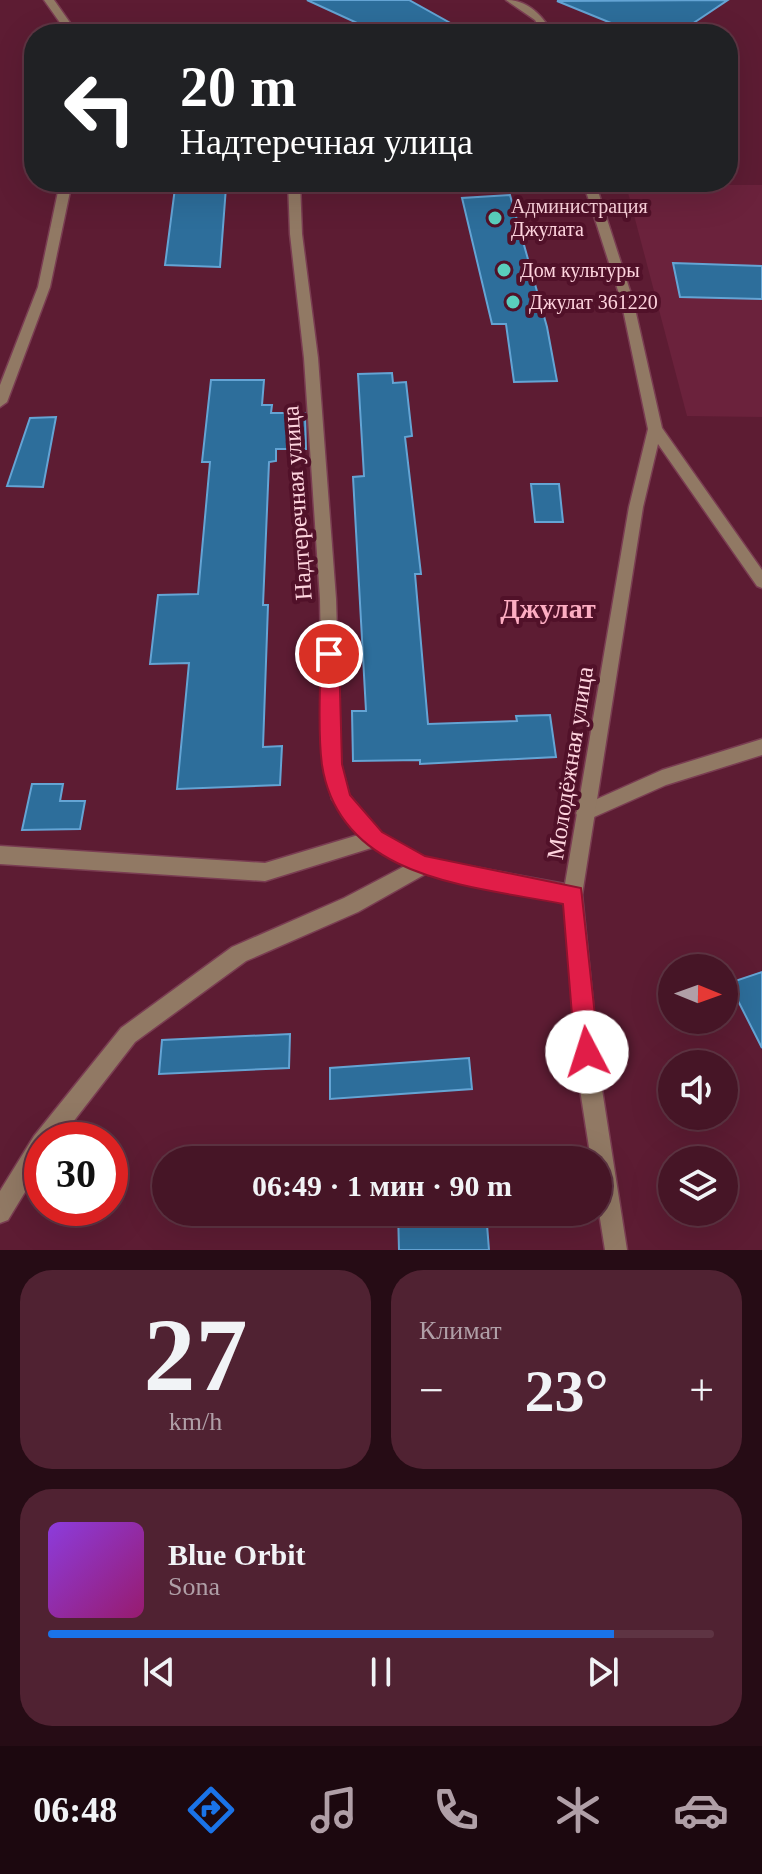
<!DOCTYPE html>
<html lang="ru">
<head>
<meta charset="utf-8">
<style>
  body { margin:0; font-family:Georgia,serif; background:#502232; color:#f1f3f6; height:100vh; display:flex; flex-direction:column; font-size:30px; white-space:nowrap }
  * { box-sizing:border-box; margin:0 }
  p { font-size:26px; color:#b09fa7 }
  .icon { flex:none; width:44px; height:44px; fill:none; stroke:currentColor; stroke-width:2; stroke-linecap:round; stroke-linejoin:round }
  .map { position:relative; height:1250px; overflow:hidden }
  .drawer { display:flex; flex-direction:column; gap:20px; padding:20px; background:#260c15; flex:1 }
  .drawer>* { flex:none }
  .hud { position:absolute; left:24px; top:24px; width:714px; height:168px; border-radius:32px; box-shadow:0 8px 32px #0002,0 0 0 2px #5e3443; background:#202124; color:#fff; overflow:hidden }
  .needle { width:52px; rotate:91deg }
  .buttons { position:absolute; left:658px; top:954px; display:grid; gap:16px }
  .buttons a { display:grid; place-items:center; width:80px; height:80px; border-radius:50%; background:#461526; box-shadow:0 8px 32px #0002,0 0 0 2px #5e3443; font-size:40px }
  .speed { position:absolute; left:24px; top:1122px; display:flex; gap:16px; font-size:40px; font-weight:700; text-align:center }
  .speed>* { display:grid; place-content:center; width:104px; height:104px; border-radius:50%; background:#461526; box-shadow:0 8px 32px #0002,0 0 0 2px #5e3443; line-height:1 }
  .speed .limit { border:12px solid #d22; background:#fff; color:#111 }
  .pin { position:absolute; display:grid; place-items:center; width:68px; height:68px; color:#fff; margin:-34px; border:4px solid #fff; border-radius:50%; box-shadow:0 2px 8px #0007 }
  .me { position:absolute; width:88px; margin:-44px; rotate:355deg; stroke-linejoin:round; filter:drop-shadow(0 0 6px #0008) }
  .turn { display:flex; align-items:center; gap:28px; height:168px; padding:0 24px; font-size:36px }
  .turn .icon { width:104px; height:104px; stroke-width:2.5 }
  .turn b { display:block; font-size:56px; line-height:68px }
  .big { font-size:60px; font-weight:700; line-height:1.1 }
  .drawer .card { flex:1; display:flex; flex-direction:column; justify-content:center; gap:12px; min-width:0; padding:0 28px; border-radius:32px; background:#502232 }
  .drawer .dial { align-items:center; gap:0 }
  .dial b { font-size:104px; line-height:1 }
  .song { display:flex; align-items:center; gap:24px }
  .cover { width:96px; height:96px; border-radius:12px; background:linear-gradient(135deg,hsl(270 70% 55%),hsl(320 70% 35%)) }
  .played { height:8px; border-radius:4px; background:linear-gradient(90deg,#1a73e8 85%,#5e3443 85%) }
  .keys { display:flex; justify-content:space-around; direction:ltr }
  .heat { display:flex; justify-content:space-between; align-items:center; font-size:44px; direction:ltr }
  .drawer .tiles { flex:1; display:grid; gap:20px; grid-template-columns:1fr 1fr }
  .card:last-child { grid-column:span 2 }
  .trip { position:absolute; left:152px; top:1146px; width:460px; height:80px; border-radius:40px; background:#461526; box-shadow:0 8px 32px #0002,0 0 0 2px #5e3443; font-weight:700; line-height:80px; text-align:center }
  .menu { display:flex; height:128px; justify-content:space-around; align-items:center; background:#1c080f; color:#b09fa7 }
  .menu .icon { width:56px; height:56px }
  .menu .active { color:#1a73e8 }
  .menu b { font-size:36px; color:#f1f3f6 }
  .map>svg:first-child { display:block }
  .built { fill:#6b223c }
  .building { fill:#2d6e9b; stroke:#64a4d4; stroke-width:2 }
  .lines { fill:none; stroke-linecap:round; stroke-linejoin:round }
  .service-casing { stroke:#7a3d52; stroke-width:3 }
  .minor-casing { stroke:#7a3d52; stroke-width:3 }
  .service { fill:#917964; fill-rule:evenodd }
  .minor { fill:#917964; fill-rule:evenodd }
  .route { fill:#e11d48; stroke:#92132f; stroke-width:2 }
  .poi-dot { fill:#5acebd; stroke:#511129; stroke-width:3 }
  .labels { text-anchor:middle; stroke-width:8; stroke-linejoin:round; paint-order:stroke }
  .far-poi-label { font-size:20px; fill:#fed4de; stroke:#511129; text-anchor:start }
  .street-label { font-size:24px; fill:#fed4de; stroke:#511129 }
  .quarter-label { font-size:28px; font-weight:bold; fill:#fdadc2; stroke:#511129 }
</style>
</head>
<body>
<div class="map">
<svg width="762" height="1250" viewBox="0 0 762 1250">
  <rect width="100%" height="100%" fill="#5d1c33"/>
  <path class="built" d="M626 185H762V417L687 416Z"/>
  <path class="building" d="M307 0H409L470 34H381Z
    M728 0 677 34H638L557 1Z
    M226 187 220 267 165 265 175 188Z
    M510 195 547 327 557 381 514 382 506 324H492L462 198Z
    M673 263 762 266V299L680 297Z
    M392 373 393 383 406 382 412 436 405 437 421 574H415L428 724 517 721 516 716 550 715 556 757 420 764V760L353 761 352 711H366L353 477 364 476 358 374Z
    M211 380H264L262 405H272L271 413H305L306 449H276V461L269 462 263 605H268L263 747 282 746 280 785 177 789 189 663 150 664 158 595 198 594 210 462H202Z
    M56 417 43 487 7 486 30 418Z
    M531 484H559L563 522H535Z
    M32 784H63L60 801H85L80 829 22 830Z
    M762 972V1048L729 983Z
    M290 1034 289 1068 159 1074 162 1040Z
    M469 1058 472 1089 330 1099V1068Z
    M398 1212H486L489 1250H399Z"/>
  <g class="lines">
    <defs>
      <path id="service" d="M44 0H54L78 34H68Z
        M60 182H72L50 287 7 402 0 407V385L38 287Z
        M762 739V755L666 785 585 821 579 819 576 813 579 807 662 770Z
        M375 830 381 833 384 839 381 845 265 881 0 864V846L265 863Z
        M422 857 429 860 431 866 429 872 358 912 246 961 135 1042 59 1140H42V1164L8 1220 0 1223V1191L34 1136 121 1028 232 947 344 898Z"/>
      <path id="minor" d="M506 0C528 0 543 16 553 34H543L535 20Z
        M288 182H300L302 234 318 358 336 599 341 764 349 795 381 833 425 858 565 884 629 507 648 429 621 300 583 182H595L633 300 662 428 762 570V588L757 586 658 444 643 507 582 895 601 1083 627 1250H605L598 1206V1160H591L579 1083 564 903 415 872 369 845 332 799 323 764 320 599 304 358 290 234Z"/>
    </defs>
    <use href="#service" class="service-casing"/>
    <use href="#minor" class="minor-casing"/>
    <use href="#service" class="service"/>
    <use href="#minor" class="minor"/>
  </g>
  <path class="route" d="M329 646 336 649 339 654 342 764 350 795 382 832 425 856 581 888 599 1052 596 1060 587 1064 579 1060 575 1052 563 904C472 886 340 880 322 765 317 729 321 690 320 654L323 649Z"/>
  <g class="poi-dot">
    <circle cx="495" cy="218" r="8"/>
    <circle cx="504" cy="270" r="8"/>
    <circle cx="513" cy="302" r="8"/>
  </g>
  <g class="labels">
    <g class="far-poi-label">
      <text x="511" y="213">Администрация<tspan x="511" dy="23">Джулата</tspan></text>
      <text x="520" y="277">Дом культуры</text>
      <text x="529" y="309">Джулат 361220</text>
    </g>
    <g class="street-label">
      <text transform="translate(297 503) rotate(-94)" y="8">Надтеречная улица</text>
      <text transform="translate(570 763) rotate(-81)" y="8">Молодёжная улица</text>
    </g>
    <g class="quarter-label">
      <text x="548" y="618">Джулат</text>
    </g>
  </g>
</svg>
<div class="buttons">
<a><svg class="needle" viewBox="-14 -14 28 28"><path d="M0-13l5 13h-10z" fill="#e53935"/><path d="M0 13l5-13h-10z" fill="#b09fa7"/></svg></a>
<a><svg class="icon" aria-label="sound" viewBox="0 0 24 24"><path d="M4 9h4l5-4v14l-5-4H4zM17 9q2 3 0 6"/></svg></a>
<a><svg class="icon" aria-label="layers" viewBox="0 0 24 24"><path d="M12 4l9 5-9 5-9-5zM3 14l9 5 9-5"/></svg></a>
</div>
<div class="speed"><div class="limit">30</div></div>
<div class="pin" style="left:329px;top:654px;background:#d93025"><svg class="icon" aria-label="arrive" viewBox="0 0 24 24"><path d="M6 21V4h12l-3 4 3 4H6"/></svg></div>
<svg class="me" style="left:587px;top:1052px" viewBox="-20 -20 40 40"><circle r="19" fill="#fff"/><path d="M0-13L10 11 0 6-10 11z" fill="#e11d48"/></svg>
<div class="trip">06:49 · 1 мин · 90 m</div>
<div class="hud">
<div class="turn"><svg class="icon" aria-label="left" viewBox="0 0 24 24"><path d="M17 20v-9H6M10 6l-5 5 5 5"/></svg><div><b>20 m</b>Надтеречная улица</div></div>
</div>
</div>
<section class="drawer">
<div class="tiles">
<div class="card dial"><b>27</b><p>km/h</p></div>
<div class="card"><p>Климат</p>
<div class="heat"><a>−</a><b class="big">23°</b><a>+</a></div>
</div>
<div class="card">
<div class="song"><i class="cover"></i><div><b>Blue Orbit</b><p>Sona</p></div></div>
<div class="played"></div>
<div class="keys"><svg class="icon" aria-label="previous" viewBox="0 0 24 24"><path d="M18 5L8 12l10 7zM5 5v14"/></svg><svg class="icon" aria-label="pause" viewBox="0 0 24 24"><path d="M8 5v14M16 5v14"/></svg><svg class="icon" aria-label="next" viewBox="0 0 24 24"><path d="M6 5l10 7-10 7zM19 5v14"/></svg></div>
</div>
</div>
</section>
<nav class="menu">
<b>06:48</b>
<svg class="icon active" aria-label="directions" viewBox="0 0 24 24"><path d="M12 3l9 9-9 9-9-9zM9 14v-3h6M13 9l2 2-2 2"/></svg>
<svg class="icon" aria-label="music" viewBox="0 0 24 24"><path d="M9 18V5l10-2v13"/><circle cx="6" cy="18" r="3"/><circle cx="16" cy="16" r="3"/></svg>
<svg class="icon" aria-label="phone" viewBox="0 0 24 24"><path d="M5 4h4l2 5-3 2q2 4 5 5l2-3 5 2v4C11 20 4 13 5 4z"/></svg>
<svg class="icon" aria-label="climate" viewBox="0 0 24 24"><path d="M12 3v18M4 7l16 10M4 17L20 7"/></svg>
<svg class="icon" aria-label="car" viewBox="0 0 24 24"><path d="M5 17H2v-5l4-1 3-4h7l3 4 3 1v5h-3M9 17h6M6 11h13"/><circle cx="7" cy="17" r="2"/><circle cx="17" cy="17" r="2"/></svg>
</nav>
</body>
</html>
